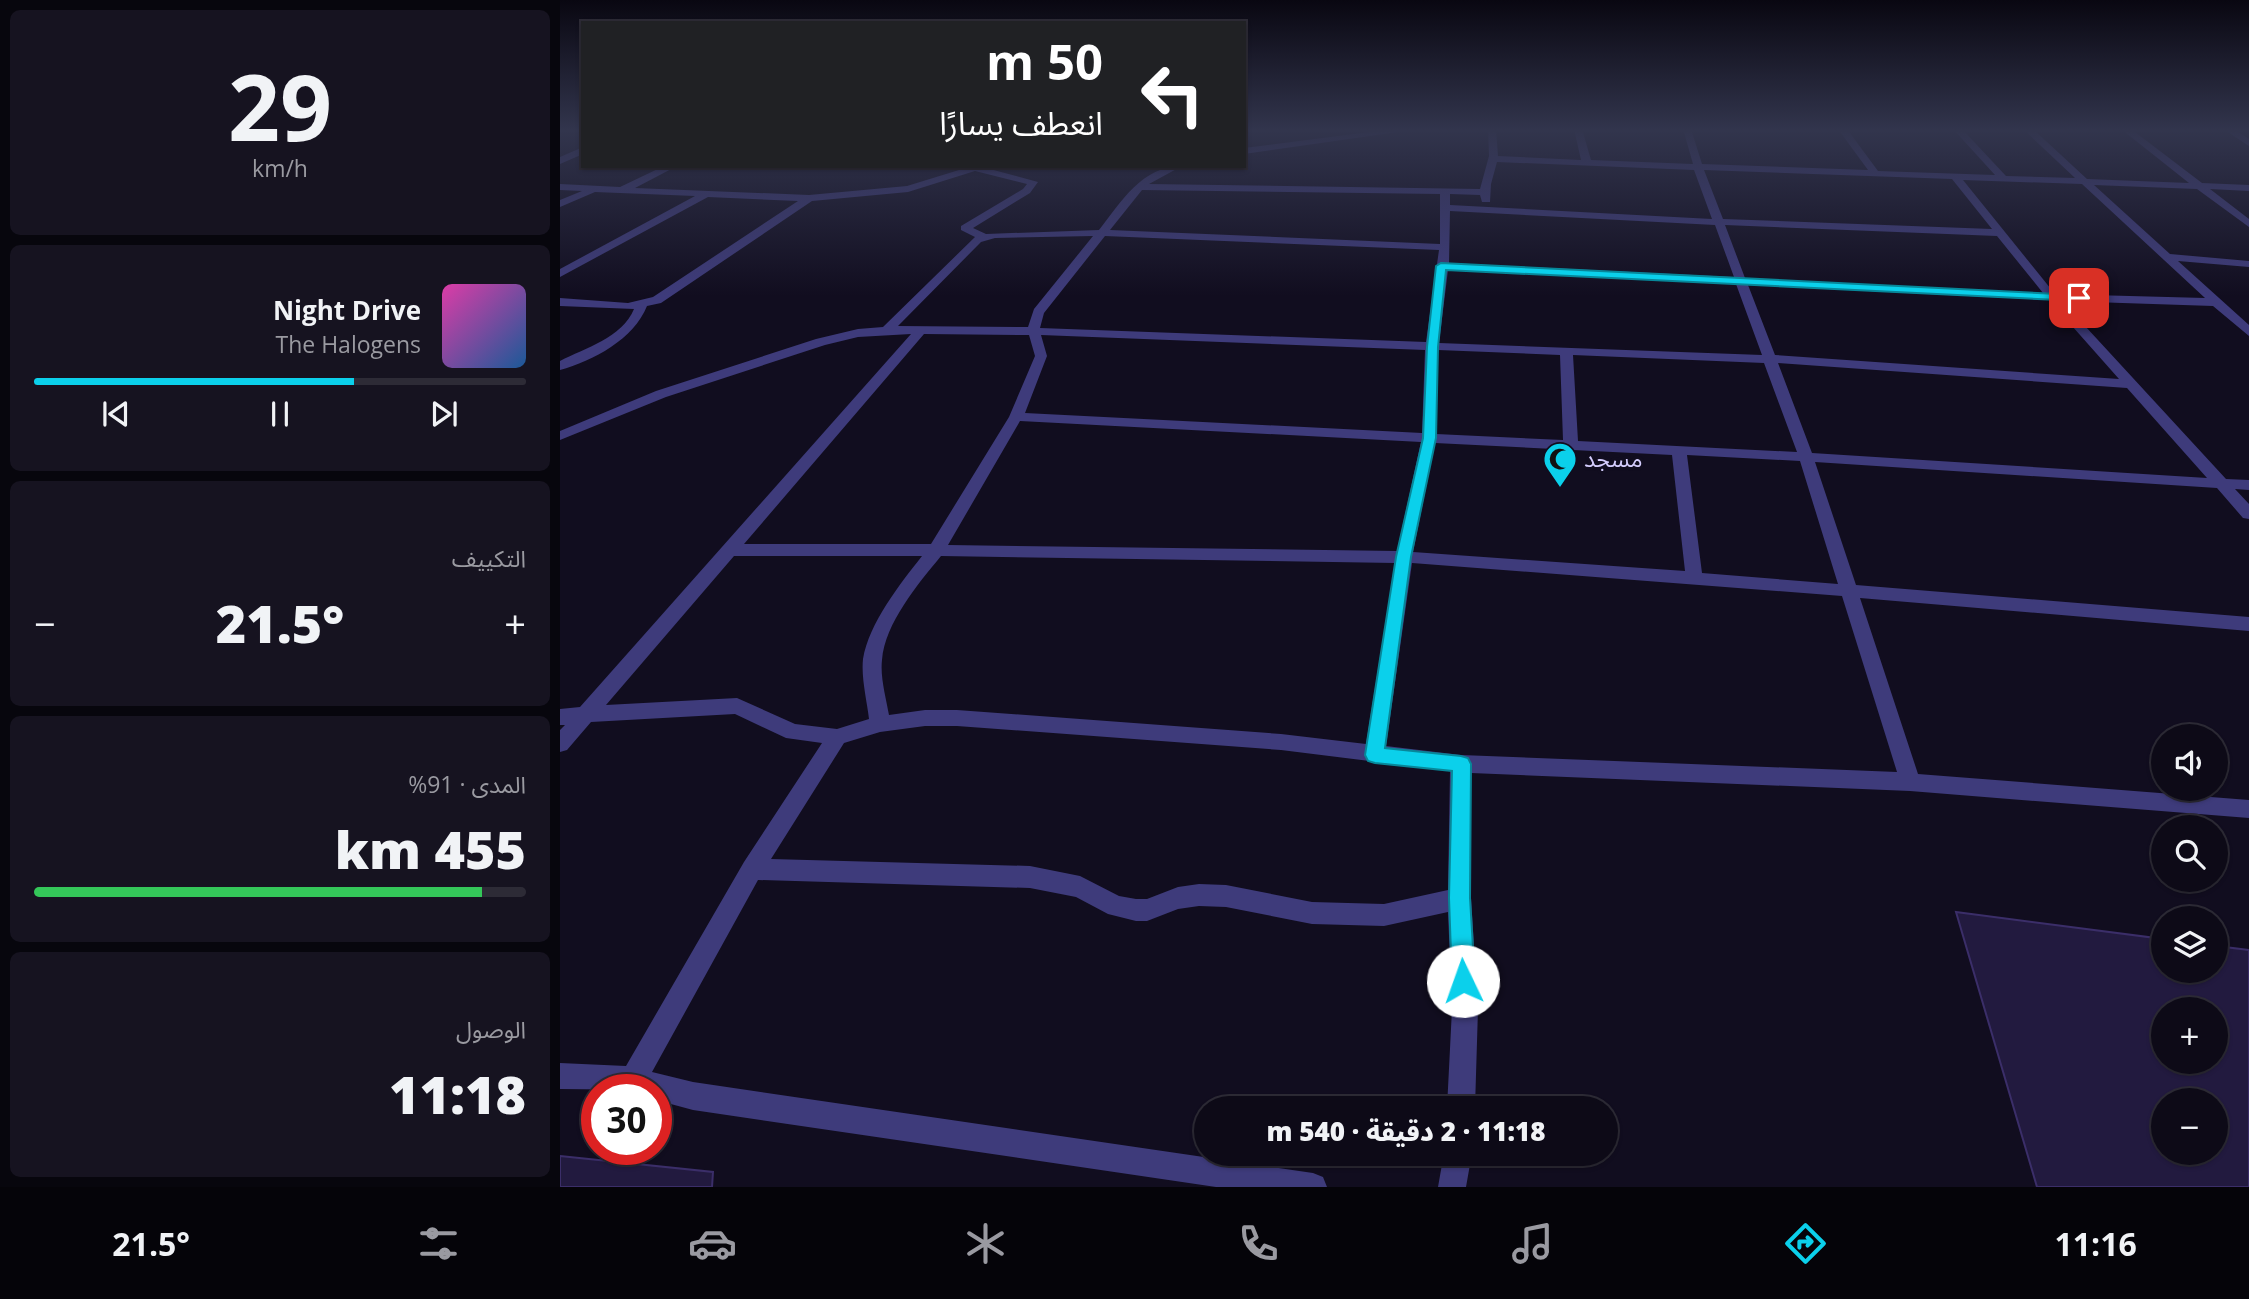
<!DOCTYPE html>
<html lang="ar">
<head>
<meta charset="utf-8">
<style>
  body { margin:0; font-family:"Open Sans","Noto Sans Arabic",sans-serif; background:#161320; color:#f1f3f6; direction:rtl; height:100vh; display:flex; flex-direction:column; font-size:26px; white-space:nowrap }
  * { box-sizing:border-box; margin:0 }
  p { font-size:23px; color:#9a9aa1 }
  .icon { flex:none; width:38px; height:38px; fill:none; stroke:currentColor; stroke-width:2; stroke-linecap:round; stroke-linejoin:round }
  .map { position:relative; flex:1; overflow:hidden; direction:ltr }
  .sheet { display:flex; flex-direction:column; gap:10px; padding:10px; background:#07060d; width:560px }
  .sheet>* { flex:none }
  .guide { position:absolute; left:21px; top:21px; width:665px; height:147px; border-radius:0px; box-shadow:0 2px 5px #0004,0 0 0 2px #2d2b36; direction:rtl; background:#202124; color:#fff; overflow:hidden }
  .buttons { position:absolute; left:1591px; top:724px; display:grid; gap:14px }
  .buttons a { display:grid; place-items:center; width:77px; height:77px; border-radius:50%; background:#0d0a17; box-shadow:0 2px 5px #0004,0 0 0 2px #2d2b36; font-size:35px }
  .speed { position:absolute; left:21px; top:1074px; display:flex; gap:14px; font-size:35px; font-weight:700; text-align:center }
  .speed>* { display:grid; place-content:center; width:91px; height:91px; border-radius:50%; background:#0d0a17; box-shadow:0 2px 5px #0004,0 0 0 2px #2d2b36; line-height:1 }
  .speed .limit { border:10px solid #d22; background:#fff; color:#111 }
  .pin { position:absolute; display:grid; place-items:center; width:60px; height:60px; color:#fff; margin:-30px; border-radius:14px; box-shadow:0 4px 10px #0006 }
  .me { position:absolute; width:77px; margin:-38px; rotate:357deg; stroke-linejoin:round; filter:drop-shadow(0 0 5px #0008) }
  .turn { display:flex; align-items:center; gap:24px; height:147px; padding:0 28px; font-size:32px }
  .turn .icon { width:91px; height:91px; stroke-width:2.5 }
  .turn b { display:block; font-size:49px; line-height:60px }
  .big { font-size:52px; font-weight:800; line-height:1.1 }
  .sheet .card { flex:1; display:flex; flex-direction:column; justify-content:center; gap:10px; min-width:0; padding:0 24px; border-radius:10px; background:#161320 }
  .sheet .dial { align-items:center; gap:0 }
  .dial b { font-size:91px; line-height:1 }
  .song { display:flex; align-items:center; gap:21px }
  .cover { width:84px; height:84px; border-radius:10px; background:linear-gradient(135deg,hsl(320 70% 55%),hsl(210 70% 35%)) }
  .played { height:7px; border-radius:4px; background:linear-gradient(90deg,#0bd0eb 65%,#2d2b36 65%) }
  .keys { display:flex; justify-content:space-around; direction:ltr }
  .heat { display:flex; justify-content:space-between; align-items:center; font-size:38px; direction:ltr }
  .charge { height:10px; border-radius:5px; background:linear-gradient(90deg,#34c759 91%,#2d2b36 0) }
  .trip { position:absolute; left:634px; top:1096px; width:424px; height:70px; border-radius:35px; background:#0d0a17; box-shadow:0 2px 5px #0004,0 0 0 2px #2d2b36; font-weight:800; line-height:70px; text-align:center; direction:rtl }
  .menu { display:flex; height:112px; justify-content:space-around; align-items:center; background:#050409; color:#9a9aa1 }
  .menu .icon { width:49px; height:49px }
  .menu .on { color:#0bd0eb }
  .menu b { font-size:32px; color:#f1f3f6 }
  main { display:flex; flex:1; min-height:0 }
  .map>svg:first-child { display:block }
  .building { fill:#221a3f; stroke:#3b2e69; stroke-width:2; fill-rule:evenodd }
  .lines { fill:none; stroke-linecap:round; stroke-linejoin:round }
  .street { fill:#3e3b7b; fill-rule:evenodd }
  .route { fill:#0bd0eb; stroke:#078799; stroke-width:2 }
  .labels { text-anchor:middle; stroke-width:7; stroke-linejoin:round; paint-order:stroke }
  .poi-label { font-size:23px; fill:#d4cdfd; stroke:#110d1f; text-anchor:start }
</style>
</head>
<body>
<main>
<div class="map">
<svg width="1689" height="1187" viewBox="0 0 1689 1187">
  <rect width="100%" height="100%" fill="#110d1f"/>
  <path class="building" d="M1396 912 1603 939V971H1656V946L1689 950V1187H1477ZM1603 1010H1656V1062H1603ZM1603 1101H1656V1153H1603Z
    M0 1156 153 1172 152 1187H0Z"/>
  <g class="lines">
    <path class="street" d="M832 129H859L684 154V148Z
      M928 129H936L938 156 1021 160 1014 129H1022L1031 160 1133 164 1123 129H1131L1142 164 1308 170 1278 129H1287L1318 171 1435 175 1393 129H1402L1446 176 1515 178 1463 129H1473L1527 179 1629 183 1561 129H1571L1642 183 1689 185V191L1650 189 1689 219V227L1637 189 1534 185 1610 254 1689 261V267L1618 261 1689 325V336L1653 306 1502 301 1666 479 1689 480V490L1675 489 1689 504V519L1683 518 1657 488 1255 462 1296 585 1689 617V631L1300 598 1358 774 1689 800V818L1350 791 911 773V898L918 1009 915 1108H887L892 1009 888 912 824 926 752 924 666 907 639 906 618 909 587 921H576L548 914 516 897 470 888 198 880 92 1072 133 1082 753 1173 763 1177 767 1187H656L133 1110 96 1100V1090L0 1089V1063L66 1066 184 862 262 743 226 738 175 714 31 722 7 750 0 752V730L5 725H0V709L20 707 351 334 298 337 265 345 106 397 0 440V431L96 391 256 339 298 329 323 327 415 237 401 230V226L463 189 467 184 415 171 348 192 252 201 101 303 87 306C74 339 33 361 0 370V361C25 348 62 338 74 309L0 306V298L68 303 93 297 238 201 148 197 0 277V269L135 196 35 192 0 207V200L22 191 0 190V184L60 187 104 166H117L75 188 249 195 347 186 412 166H428L426 168 478 182 470 193 413 228 426 234 539 230C561 202 582 166 622 166L589 184 920 189 929 156ZM937 162 1134 170 1152 219 890 205V194L920 195 922 202H930L931 184ZM1144 170 1392 179 1432 229 1163 219ZM1403 180 1522 184 1645 298 1495 294ZM582 190 880 194V244L550 230ZM890 211 1155 225 1174 277 889 263ZM1165 225 1437 236 1483 293 1185 278ZM533 236 474 309 468 327 338 326 421 242 435 238ZM545 236 879 250 866 342 480 328 484 313ZM888 270 1176 284 1202 355 879 343ZM1188 285 1489 300 1559 379 1215 355ZM364 334 469 335 475 356 449 417 371 544H184ZM481 335 865 350 862 433 465 413 487 356ZM878 350 1000 355 1003 440 876 434ZM1013 355 1204 363 1237 452 1018 441ZM1218 363 1567 388 1647 478 1252 453ZM460 421 861 442 837 551 388 545ZM875 443 1112 455 1125 571 853 552ZM1127 455 1240 461 1278 584 1142 573ZM174 556H362C340 584 309 623 303 659 301 678 307 701 309 719L277 729 235 724 177 698 46 705ZM381 556 835 563 806 744 721 734 397 710H365L329 715C326 698 320 677 322 660 325 623 358 584 381 556ZM852 563 1282 596 1337 772 901 755 826 746ZM365 726H397L721 750 890 771 888 890 824 904 752 902 666 885 639 884 618 887 587 899H576L559 896 520 876 470 866 211 859 284 743 320 732Z
      M1663 129H1674L1689 139V146Z
      M23 147V154L0 164V157Z
      M884 1153H912L906 1187H878Z"/>
  </g>
  <linearGradient id="sky" x2="0" y2="1"><stop stop-color="#090711"/><stop offset="0.44" stop-color="#32354d"/><stop offset="1" stop-color="#32354d" stop-opacity="0"/></linearGradient>
  <rect width="1689" height="296" fill="url(#sky)"/>
  <path class="route" d="M881 263 1519 295 1524 298 1519 301 886 270 878 347 876 438 851 557 825 748 901 756 908 758 911 764 910 898 915 981 911 989 903 992 895 989 892 981 889 898 892 771 815 763 808 761 805 755 836 557 863 438 867 347 876 266Z"/>
  <defs>
    <symbol id="mosque-pin" viewBox="-11 -11 22 30"><path d="M0 17L-7.5 6A9.5 9.5 0 1 1 7.5 6Z" fill="#0bd0eb" stroke="#110d1f"/><path d="M3.5-4.9A6 6 0 1 0 3.5 4.9A5 5 0 1 1 3.5-4.9Z" fill="#111"/></symbol>
  </defs>
  <g fill-rule="evenodd">
    <use href="#mosque-pin" x="981" y="440" width="38" height="52"/>
  </g>
  <g class="labels">
    <g class="poi-label">
      <text x="1024" y="467">مسجد</text>
    </g>
  </g>
</svg>
<div class="buttons">
<a><svg class="icon" aria-label="sound" viewBox="0 0 24 24"><path d="M4 9h4l5-4v14l-5-4H4zM17 9q2 3 0 6"/></svg></a>
<a><svg class="icon" aria-label="search" viewBox="0 0 24 24"><circle cx="10" cy="10" r="6"/><path d="M15 15l6 6"/></svg></a>
<a><svg class="icon" aria-label="layers" viewBox="0 0 24 24"><path d="M12 4l9 5-9 5-9-5zM3 14l9 5 9-5"/></svg></a>
<a>+</a>
<a>−</a>
</div>
<div class="speed"><div class="limit">30</div></div>
<div class="pin" style="left:1519px;top:298px;background:#d93025"><svg class="icon" aria-label="arrive" viewBox="0 0 24 24"><path d="M6 21V4h12l-3 4 3 4H6"/></svg></div>
<svg class="me" style="left:903px;top:981px" viewBox="-20 -20 40 40"><circle r="19" fill="#fff"/><path d="M0-13L10 11 0 6-10 11z" fill="#0bd0eb"/></svg>
<div class="trip">11:18 · 2 دقيقة · 540 m</div>
<div class="guide">
<div class="turn"><svg class="icon" aria-label="left" viewBox="0 0 24 24"><path d="M17 20v-9H6M10 6l-5 5 5 5"/></svg><div><b>50 m</b>انعطف يسارًا</div></div>
</div>
</div>
<section class="sheet">
<div class="card dial"><b>29</b><p>km/h</p></div>
<div class="card">
<div class="song"><i class="cover"></i><div><b>Night Drive</b><p>The Halogens</p></div></div>
<div class="played"></div>
<div class="keys"><svg class="icon" aria-label="previous" viewBox="0 0 24 24"><path d="M18 5L8 12l10 7zM5 5v14"/></svg><svg class="icon" aria-label="pause" viewBox="0 0 24 24"><path d="M8 5v14M16 5v14"/></svg><svg class="icon" aria-label="next" viewBox="0 0 24 24"><path d="M6 5l10 7-10 7zM19 5v14"/></svg></div>
</div>
<div class="card"><p>التكييف</p>
<div class="heat"><a>−</a><b class="big">21.5°</b><a>+</a></div>
</div>
<div class="card"><p>المدى · 91%</p><b class="big">455 km</b><div class="charge"></div></div>
<div class="card"><p>الوصول</p><b class="big">11:18</b></div>
</section>
</main>
<nav class="menu">
<b>11:16</b>
<svg class="icon on" aria-label="directions" viewBox="0 0 24 24"><path d="M12 3l9 9-9 9-9-9zM9 14v-3h6M13 9l2 2-2 2"/></svg>
<svg class="icon" aria-label="music" viewBox="0 0 24 24"><path d="M9 18V5l10-2v13"/><circle cx="6" cy="18" r="3"/><circle cx="16" cy="16" r="3"/></svg>
<svg class="icon" aria-label="phone" viewBox="0 0 24 24"><path d="M5 4h4l2 5-3 2q2 4 5 5l2-3 5 2v4C11 20 4 13 5 4z"/></svg>
<svg class="icon" aria-label="climate" viewBox="0 0 24 24"><path d="M12 3v18M4 7l16 10M4 17L20 7"/></svg>
<svg class="icon" aria-label="car" viewBox="0 0 24 24"><path d="M5 17H2v-5l4-1 3-4h7l3 4 3 1v5h-3M9 17h6M6 11h13"/><circle cx="7" cy="17" r="2"/><circle cx="17" cy="17" r="2"/></svg>
<svg class="icon" aria-label="filters" viewBox="0 0 24 24"><path d="M4 7h16M4 17h16"/><circle cx="9" cy="7" r="2"/><circle cx="15" cy="17" r="2"/></svg>
<b>21.5°</b>
</nav>
</body>
</html>
